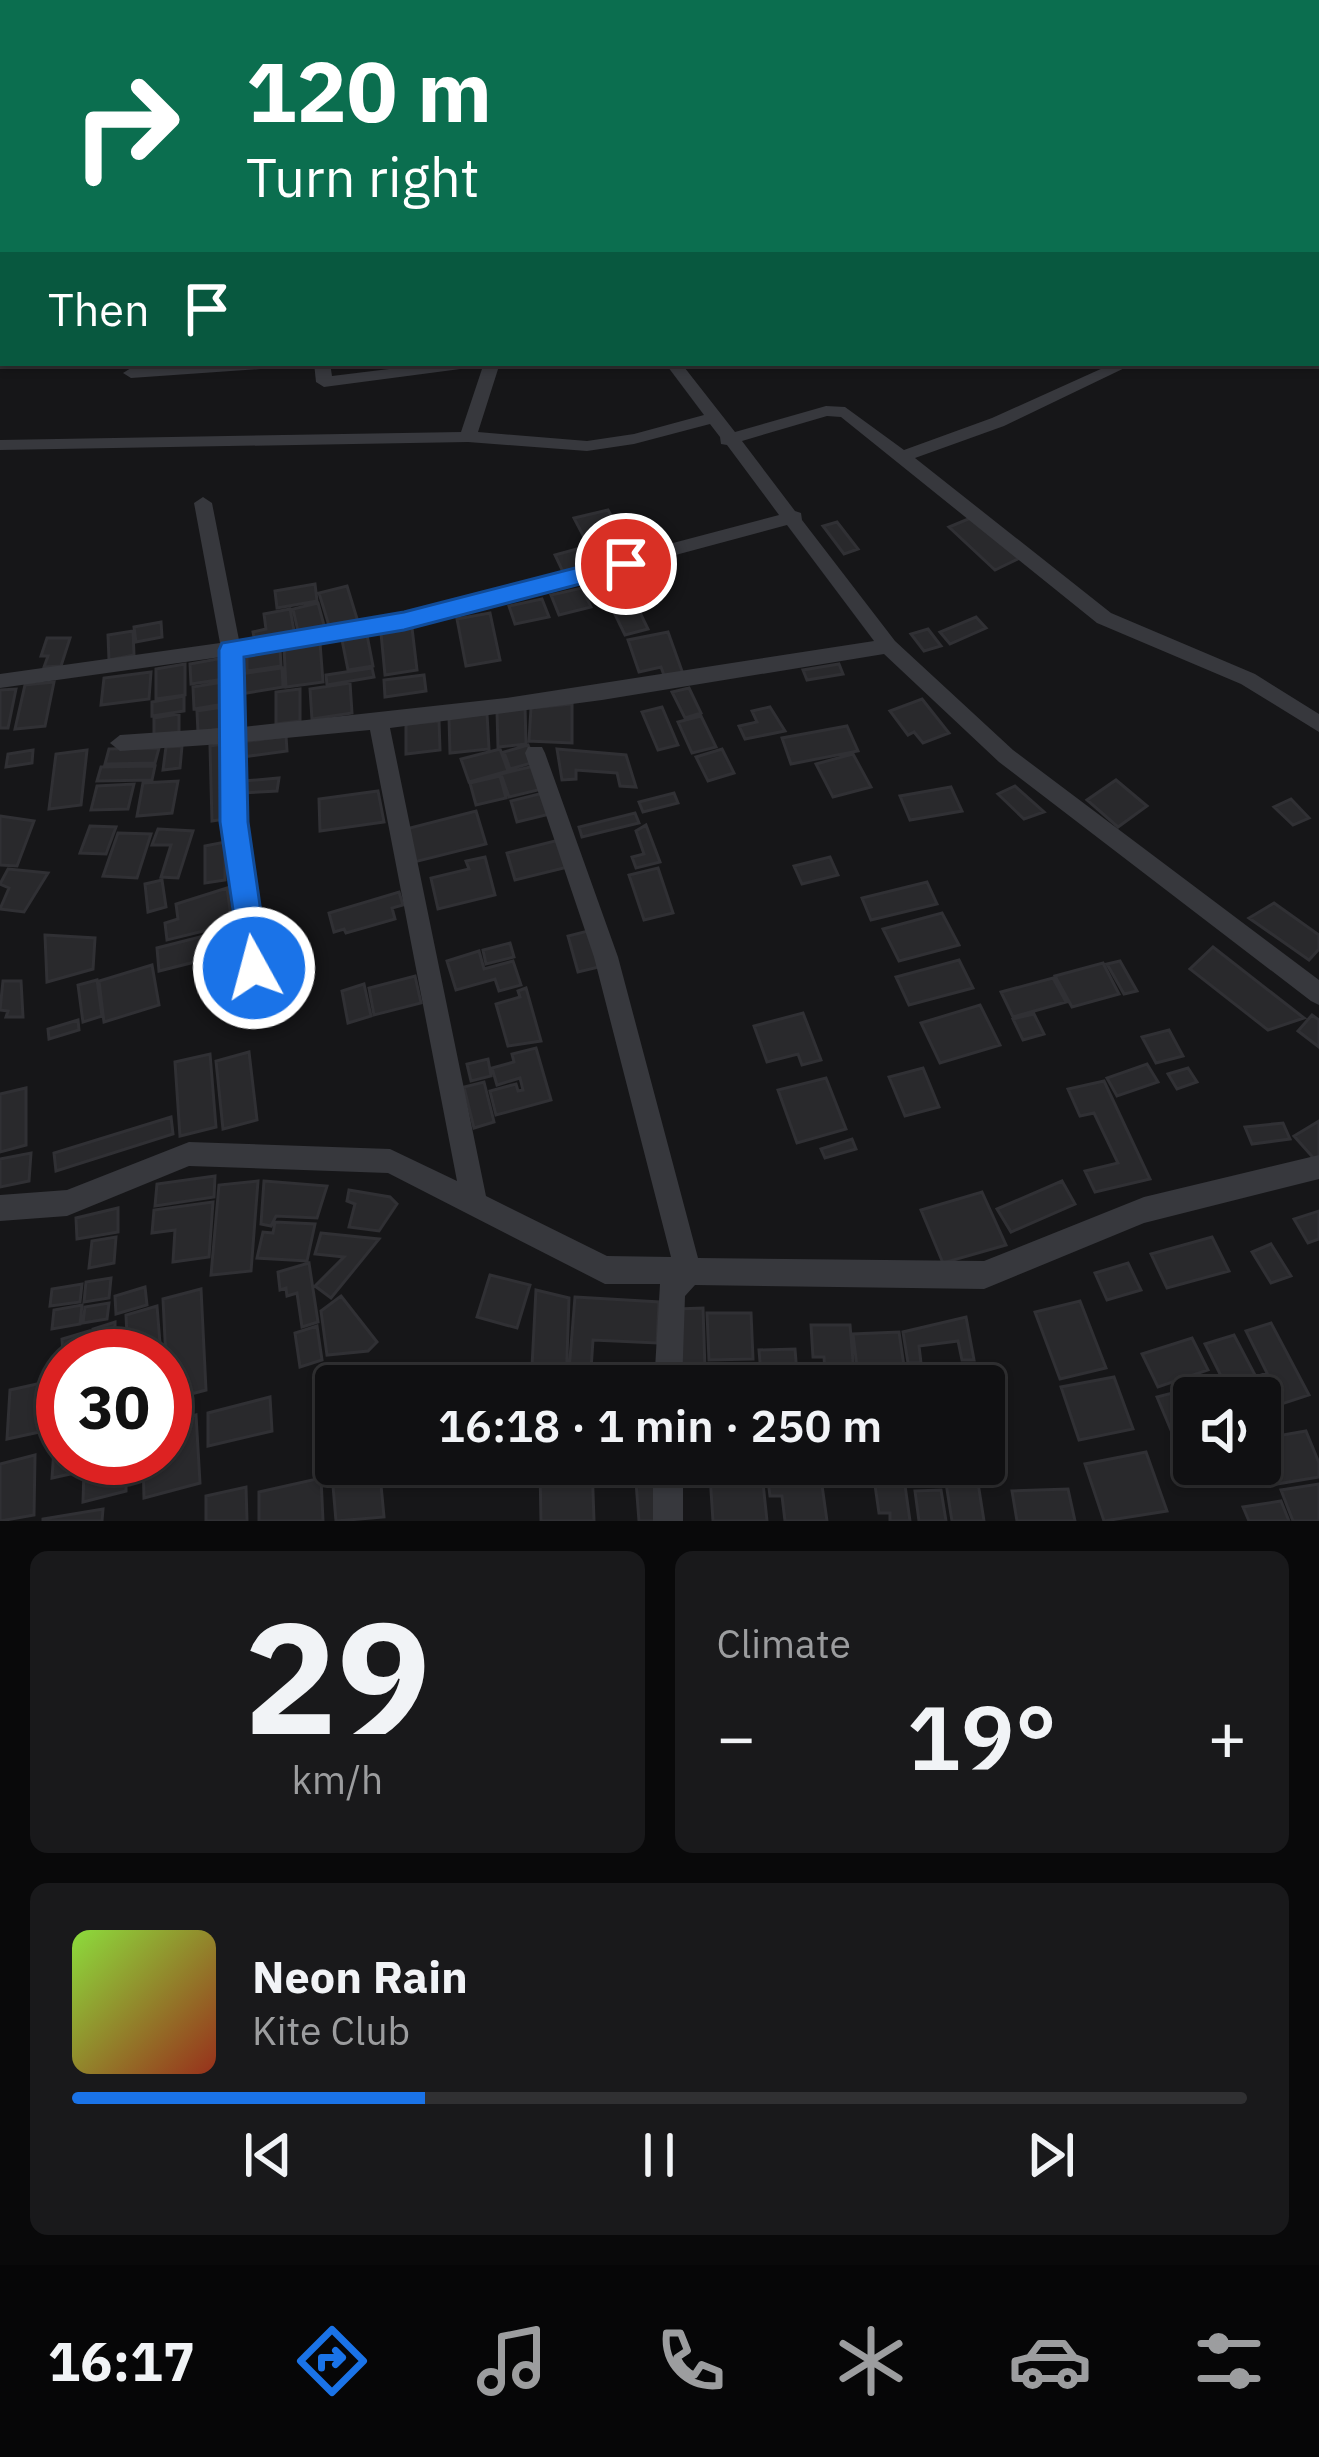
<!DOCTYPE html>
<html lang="en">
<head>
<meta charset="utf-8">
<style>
  body { margin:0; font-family:"IBM Plex Sans",sans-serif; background:#19191b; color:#f1f3f6; height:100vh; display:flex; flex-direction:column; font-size:45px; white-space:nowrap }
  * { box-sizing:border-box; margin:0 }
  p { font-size:39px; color:#9c9d9f }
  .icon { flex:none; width:66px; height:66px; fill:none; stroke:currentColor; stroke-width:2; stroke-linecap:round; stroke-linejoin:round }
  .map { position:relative; height:1521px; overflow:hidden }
  .panel { display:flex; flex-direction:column; gap:30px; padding:30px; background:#09090a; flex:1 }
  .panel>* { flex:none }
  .hud { position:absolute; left:0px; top:0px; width:1320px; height:366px; box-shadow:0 3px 9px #0004,0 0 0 3px #303032; background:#0b6e4f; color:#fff; overflow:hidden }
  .tools { position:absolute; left:1173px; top:1377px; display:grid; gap:24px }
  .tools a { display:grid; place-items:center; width:108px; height:108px; border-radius:12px; background:#101012; box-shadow:0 3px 9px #0004,0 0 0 3px #303032; font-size:60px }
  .speed { position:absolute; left:36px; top:1329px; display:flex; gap:24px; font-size:60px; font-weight:700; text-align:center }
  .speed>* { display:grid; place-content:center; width:156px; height:156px; border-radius:50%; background:#101012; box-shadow:0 3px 9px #0004,0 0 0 3px #303032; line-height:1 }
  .speed .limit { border:18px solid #d22; background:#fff; color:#111 }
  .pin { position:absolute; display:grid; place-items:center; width:102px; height:102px; color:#fff; margin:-51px; border:6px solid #fff; border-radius:50%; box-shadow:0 3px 12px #0007 }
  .me { position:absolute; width:132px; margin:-66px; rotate:353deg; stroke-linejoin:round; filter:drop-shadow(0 0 9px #0008) }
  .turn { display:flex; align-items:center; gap:42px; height:252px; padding:0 48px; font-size:54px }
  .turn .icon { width:156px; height:156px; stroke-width:2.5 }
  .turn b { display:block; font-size:84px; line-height:102px }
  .then { display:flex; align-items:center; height:114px; padding:0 48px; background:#0003; gap:24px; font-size:45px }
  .big { font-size:90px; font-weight:600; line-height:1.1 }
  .panel .tile { flex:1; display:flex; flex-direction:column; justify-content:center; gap:18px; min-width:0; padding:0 42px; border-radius:18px; background:#19191b }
  .panel .dial { align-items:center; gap:0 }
  .dial b { font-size:156px; line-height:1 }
  .song { display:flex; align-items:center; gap:36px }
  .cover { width:144px; height:144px; border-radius:18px; background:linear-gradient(135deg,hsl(90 70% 55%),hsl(10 70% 35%)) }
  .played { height:12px; border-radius:6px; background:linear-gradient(90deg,#1a73e8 30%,#303032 30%) }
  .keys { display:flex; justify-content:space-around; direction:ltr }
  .heat { display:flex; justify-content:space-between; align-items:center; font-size:66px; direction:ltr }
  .panel .tiles { flex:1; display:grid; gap:30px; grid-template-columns:1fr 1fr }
  .tile:last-child { grid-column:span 2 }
  .trip { position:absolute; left:315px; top:1365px; width:690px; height:120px; border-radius:12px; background:#101012; box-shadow:0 3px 9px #0004,0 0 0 3px #303032; font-weight:600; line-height:120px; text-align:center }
  .dock { display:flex; height:192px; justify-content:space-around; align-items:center; background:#060607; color:#9c9d9f }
  .dock .icon { width:84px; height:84px }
  .dock .on { color:#1a73e8 }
  .dock b { font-size:54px; color:#f1f3f6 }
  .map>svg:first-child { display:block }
  .building { fill:#29292c; stroke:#303034; stroke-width:3 }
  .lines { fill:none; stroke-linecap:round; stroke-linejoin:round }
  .minor { fill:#37383d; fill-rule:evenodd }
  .major { fill:#53555c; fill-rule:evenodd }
  .route { fill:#1a73e8; stroke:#114b97; stroke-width:3 }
</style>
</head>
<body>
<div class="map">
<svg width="1319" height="1521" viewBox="0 0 1319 1521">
  <rect width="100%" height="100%" fill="#161618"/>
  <path class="building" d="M608 510 621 533 586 541 574 518Z
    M973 517 1020 558 995 570 949 527Z
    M837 522 858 549 844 554 823 526Z
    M626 537 637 556 607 564 595 545Z
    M584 547 595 569 565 576 555 555Z
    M315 584 317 601 277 608 275 591Z
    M347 586 358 622 330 629 319 593Z
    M582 588 591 607 559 615 551 595Z
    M632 596 648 629 625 635 609 602Z
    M542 599 549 617 515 624 509 606Z
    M318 603 325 629 299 636 293 609Z
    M290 609 295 636 255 642 253 632 266 629 264 614Z
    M490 613 500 660 466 666 457 619Z
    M976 617 986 628 950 644 940 632Z
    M161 622 162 637 136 642 134 627Z
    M412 628 417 670 385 675 381 633Z
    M928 629 941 646 924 651 911 634Z
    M133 631 134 655 109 660 108 635Z
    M668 632 683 674 665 678 661 667 639 672 628 640Z
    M367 635 373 666 348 670 342 640Z
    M47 638H70L61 666 44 667 48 656H41Z
    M320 643 323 682 286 687 284 648Z
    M280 649 281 666 247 671V654Z
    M223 658 224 679 191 684 190 664Z
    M185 664V695L156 699V669Z
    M839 664 843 674 807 680 803 670Z
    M282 668 283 687 241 694 240 674Z
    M372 668 374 677 327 685 326 675Z
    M151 672 149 699 101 705 104 678Z
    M424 675 426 691 385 697 384 680Z
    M54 682 45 726 15 729 25 685Z
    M223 682 224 704 194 709 193 687Z
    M350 683 352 713 312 719 310 689Z
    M689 688 701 713 685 718 672 692Z
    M16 689 8 728H0V690Z
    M300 689V721L276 724V692Z
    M184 696V711L152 716V702Z
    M922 699 949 733 923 743 914 732 908 735 890 711Z
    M572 704V743L529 741 531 708Z
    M223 707 224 728 198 733 197 711Z
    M525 707 526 744 498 747 497 711Z
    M662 707 678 745 658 750 642 712Z
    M770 707 785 731 745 739 739 726 757 722 752 711Z
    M179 714V732L154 736V718Z
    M487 714 489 749 450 753 449 717Z
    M701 716 716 747 692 753 678 722Z
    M439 721 440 750 406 754V724Z
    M847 726 858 751 791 764 782 738Z
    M286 736 287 751 242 757V742Z
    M223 744 225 819 212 821 210 746Z
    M528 745 535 762 510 769 504 752Z
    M182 746 180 768 163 770 166 747Z
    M159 748 155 763 105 764 109 749Z
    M500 749 508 771 469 782 461 759Z
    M557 749 626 755 636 787 620 786 617 773 576 770V779L562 780Z
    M722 749 734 773 708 781 696 757Z
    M33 750 32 763 6 767 8 754Z
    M87 750 81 805 49 809 56 754Z
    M853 754 871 787 833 797 816 764Z
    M155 766 152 780 97 781 101 767Z
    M534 766 542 789 509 797 501 774Z
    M500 776 506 798 476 805 470 783Z
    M279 778 277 791 242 793 244 781Z
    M1116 780 1147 806 1118 827 1087 800Z
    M178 781 172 813 137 816 143 783Z
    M134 784 128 809 91 810 97 786Z
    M1015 786 1044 812 1024 819 998 794Z
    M951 787 962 811 910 820 900 796Z
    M378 791 384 822 320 831 319 799Z
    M543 793 550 814 517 822 511 801Z
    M674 793 678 803 643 812 639 802Z
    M1291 799 1309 818 1293 825 1274 807Z
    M476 811 486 844 414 862 406 829Z
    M635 813 639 823 582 837 579 827Z
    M0 816 34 821 17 866 0 865Z
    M646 825 660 862 636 868 632 857 644 854 636 831Z
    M90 826 116 827 106 854 80 853Z
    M158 829 193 831 178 878 161 877 171 845H152Z
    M118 833 151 834 137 878 103 876Z
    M559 840 568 867 515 880 507 853Z
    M225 842V880L205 883V846Z
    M485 857 495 895 438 909 431 878 469 869 466 861Z
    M830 857 838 875 802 884 794 866Z
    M658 868 673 913 644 920 629 875Z
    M8 869 48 873 24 912 0 909 9 888 0 884Z
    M162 880 166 907 148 912 145 884Z
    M927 882 937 904 871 920 862 898Z
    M227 888 232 924 167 940 165 923 178 919 176 904Z
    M399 892 403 905 392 908 395 919 346 933 344 929 334 932 329 913Z
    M1274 903 1319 935V949L1309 960 1249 918Z
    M942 913 959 945 899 961 883 929Z
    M231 929 234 952 159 971 157 948Z
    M588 931 599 967 578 972 568 936Z
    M45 935 95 938 93 969 47 982Z
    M510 943 514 957 486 964 483 950Z
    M1213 947 1304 1018 1268 1030 1190 969Z
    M479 951 484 969 513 961 521 985 499 991 495 979 456 990 447 961Z
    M959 960 973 988 909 1005 896 977Z
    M1120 961 1137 991 1124 994 1107 964Z
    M1103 963 1119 994 1072 1007 1055 976Z
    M152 965 159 1005 104 1022 99 981Z
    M415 976 421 1003 374 1015 369 988Z
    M1053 978 1066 1002 1013 1017 1001 992Z
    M97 980 102 1016 83 1022 78 985Z
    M3 981H21L23 1017H6L8 1011 0 1010Z
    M364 984 371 1016 348 1023 342 991Z
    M526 988 541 1041 508 1046 496 1004 520 997 518 991Z
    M980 1005 1000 1045 940 1063 921 1023Z
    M803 1013 821 1060 802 1065 798 1054 767 1062 754 1026Z
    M1034 1014 1044 1034 1023 1040 1013 1019Z
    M1312 1015 1319 1020V1047L1298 1031Z
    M78 1020 79 1030 49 1039 48 1029Z
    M1169 1030 1183 1056 1156 1063 1142 1037Z
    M536 1048 551 1100 496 1115 490 1091 516 1084 518 1091 523 1090 520 1078 497 1085 492 1068 514 1062 512 1054Z
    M249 1052 257 1120 223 1129 216 1061Z
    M210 1054 216 1127 180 1136 175 1062Z
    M488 1059 491 1076 471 1081 467 1064Z
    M1147 1064 1158 1082 1117 1096 1107 1078Z
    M923 1068 939 1107 905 1116 889 1077Z
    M1188 1068 1197 1082 1177 1089 1168 1074Z
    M826 1078 846 1129 797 1143 778 1090Z
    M1104 1081 1150 1179 1095 1192 1085 1171 1118 1163 1094 1113 1080 1116 1068 1089Z
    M484 1082 494 1122 474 1128 464 1087Z
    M26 1088V1145L0 1152V1094Z
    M171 1117 173 1134 56 1171 54 1153Z
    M1319 1121V1161L1317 1162 1294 1136Z
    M1283 1123 1290 1139 1252 1144 1245 1127Z
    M852 1139 856 1149 825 1158 821 1149Z
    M31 1153 29 1181 0 1187V1159Z
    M215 1176 214 1197 155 1206 157 1184Z
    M258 1181 251 1271 211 1275 219 1185Z
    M264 1181 327 1186 317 1218 276 1216 271 1226 261 1224Z
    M1062 1181 1075 1204 1011 1232 997 1209Z
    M349 1190 390 1197 397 1204 379 1231 349 1227 355 1204 347 1201Z
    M982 1192 1006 1245 943 1263 921 1210Z
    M213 1202 209 1257 173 1262 175 1230 152 1233 154 1210Z
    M118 1208V1232L77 1239 76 1218Z
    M1319 1211V1239L1308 1243 1294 1219Z
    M275 1222 315 1224 307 1261 257 1258 263 1232 273 1233Z
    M321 1233 379 1239 331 1298 315 1286 344 1257 315 1254Z
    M116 1237 114 1263 89 1268 92 1241Z
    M1212 1237 1229 1271 1167 1288 1151 1254Z
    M1271 1244 1291 1276 1271 1283 1252 1252Z
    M309 1263 318 1322 302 1327 297 1293 287 1296 286 1288 280 1290 278 1272Z
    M1128 1263 1141 1290 1107 1300 1095 1273Z
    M490 1275 530 1285 517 1328 477 1317Z
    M111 1278 109 1298 84 1302 86 1282Z
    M82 1284 80 1302 50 1306 52 1289Z
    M145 1287 147 1305 116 1314 115 1296Z
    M201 1289 206 1390 168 1400 163 1299Z
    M536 1290 569 1298 566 1386H531Z
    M341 1296 377 1342 368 1351 327 1355 321 1311Z
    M575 1297 659 1302 657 1343 593 1340 590 1384 568 1383Z
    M1080 1301 1106 1368 1060 1379 1035 1312Z
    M109 1303 107 1319 83 1323 85 1307Z
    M82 1305 80 1324 52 1329 54 1310Z
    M157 1306 161 1356H128L126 1315Z
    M703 1308 705 1370H679L677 1309Z
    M707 1313H751L753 1359 709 1360Z
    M966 1317 974 1360H962L958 1341 919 1346 921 1363H908L903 1332Z
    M115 1322V1338L93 1344V1329Z
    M1271 1323 1309 1395 1260 1411V1398H1232L1205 1344 1234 1335 1256 1377 1267 1373 1246 1331Z
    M811 1325H850L855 1386H826L824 1357H813Z
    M317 1326 322 1360 300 1367 295 1333Z
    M89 1331V1345L63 1353 62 1339Z
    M899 1332 904 1366 857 1367 853 1334Z
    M1192 1338 1208 1370 1158 1387 1142 1354Z
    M795 1349 798 1386H762L759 1350Z
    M748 1365 749 1386H733L731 1366Z
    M974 1366 978 1386H935L933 1367Z
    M392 1368 421 1386H366L370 1376Z
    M1114 1377 1133 1429 1079 1440 1061 1387Z
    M60 1379 58 1428 7 1439 10 1390Z
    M1215 1382 1222 1398H1194V1446L1179 1449 1157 1397Z
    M270 1397 272 1431 208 1446V1413Z
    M196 1415 200 1483 144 1498 143 1458H165V1423Z
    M1306 1431 1319 1463V1477L1271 1485 1260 1456V1439Z
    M63 1447V1458H126V1491L83 1502 84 1471 52 1478 54 1449Z
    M1146 1452 1167 1511 1104 1521 1085 1464Z
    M35 1455 34 1515 0 1521V1464Z
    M379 1464 384 1517 336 1521 332 1474Z
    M592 1464 594 1521H541L540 1467Z
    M657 1464 661 1521H639L636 1482 600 1486 598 1466Z
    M742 1464H761L767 1521H713L710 1475 742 1473Z
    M766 1464H819L827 1521H785L782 1496H770Z
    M826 1464H902L910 1521H890V1513H879L874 1478 827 1480Z
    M913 1464H938L940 1484 916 1485Z
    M943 1464H975L984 1521H952Z
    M321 1478 323 1521H259V1492Z
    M1319 1484V1521H1293L1281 1490Z
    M246 1487 247 1521H206V1496Z
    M1068 1489 1075 1521H1017L1012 1491Z
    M941 1490 946 1521H919L915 1491Z
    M1281 1501 1289 1521H1249L1243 1507Z
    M103 1509 102 1521H43V1519Z"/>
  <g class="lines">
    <path class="minor" d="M488 0H500L502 3H490Z
      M1317 5H1319V13H1317Z
      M1317 35 1319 36V44L1317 43Z
      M0 64H3V72H0Z
      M1317 66 1319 67V75L1317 74Z
      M1317 111 1319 112V120L1317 119Z
      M1317 127 1319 128V136L1317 135Z
      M204 363H282L274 368 131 378 123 373 131 368Z
      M314 363H330L332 376 438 363H500L478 432 587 441 634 434 704 415 665 363H681L735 432 826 406 845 407 904 450 992 418 1114 363H1135L1004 426 915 458 1111 613 1255 674 1319 714V732L1241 684 1097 623 841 417 827 416 742 441 795 511 801 513 802 520 895 641 1013 750 1319 980V1005L1311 1001 999 762 884 654 602 700 390 728 486 1196 607 1256 671 1257 594 957 525 753 528 747H542L545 753 618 957 698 1258 984 1261 1144 1197 1319 1155V1179L1144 1223 984 1289 695 1285 685 1296 682 1386H654L660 1284H605L388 1173 189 1166 67 1216 0 1221V1195L67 1190 189 1142 390 1149 457 1181 370 730 243 742 245 822 266 968 262 975 254 978 246 975 242 968 223 822 222 744 120 751 110 743 120 735 222 728 221 657 0 688V674L220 643 194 503 203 497 212 503 239 640 404 614 779 515 727 445 721 444 720 437 710 424 634 444 587 451 468 442 0 450V440L461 432 483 366 324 387 316 382ZM787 525 874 641 506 698 243 727 241 654 404 628Z
      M653 1464H683V1521H653Z"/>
    <path class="major" d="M863 0H880L883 3H866Z
      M891 0H909L912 3H894Z
      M1317 268 1319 269V282L1317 281Z
      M1317 292 1319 293V305L1317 304Z"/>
  </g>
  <path class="route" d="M626 555 638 564 634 570 404 630 244 657 248 822 269 968 264 978 254 982 243 978 220 822 219 650 222 643 404 612Z"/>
</svg>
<div class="tools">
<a><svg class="icon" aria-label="sound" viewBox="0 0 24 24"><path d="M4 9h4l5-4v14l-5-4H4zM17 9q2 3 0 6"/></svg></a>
</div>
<div class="speed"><div class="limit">30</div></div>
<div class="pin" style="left:626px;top:564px;background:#d93025"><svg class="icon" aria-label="arrive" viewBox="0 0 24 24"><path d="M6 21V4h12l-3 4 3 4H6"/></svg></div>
<svg class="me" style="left:254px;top:968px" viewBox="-20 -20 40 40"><circle r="17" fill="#1a73e8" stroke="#fff" stroke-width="3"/><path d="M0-11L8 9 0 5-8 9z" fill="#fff"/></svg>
<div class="trip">16:18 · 1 min · 250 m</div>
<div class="hud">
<div class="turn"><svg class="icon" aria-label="right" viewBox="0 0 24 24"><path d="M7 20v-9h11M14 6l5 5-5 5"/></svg><div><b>120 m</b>Turn right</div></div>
<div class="then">Then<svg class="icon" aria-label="arrive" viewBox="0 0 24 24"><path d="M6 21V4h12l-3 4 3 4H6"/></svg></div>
</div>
</div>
<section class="panel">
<div class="tiles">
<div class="tile dial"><b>29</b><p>km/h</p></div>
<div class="tile"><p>Climate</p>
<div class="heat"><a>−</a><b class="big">19°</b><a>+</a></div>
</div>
<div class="tile">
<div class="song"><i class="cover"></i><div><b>Neon Rain</b><p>Kite Club</p></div></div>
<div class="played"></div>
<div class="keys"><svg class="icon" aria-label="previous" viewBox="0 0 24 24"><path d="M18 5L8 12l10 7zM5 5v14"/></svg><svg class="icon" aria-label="pause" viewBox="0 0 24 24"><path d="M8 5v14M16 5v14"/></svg><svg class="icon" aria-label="next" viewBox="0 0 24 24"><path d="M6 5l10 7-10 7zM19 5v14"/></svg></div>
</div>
</div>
</section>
<nav class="dock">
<b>16:17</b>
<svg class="icon on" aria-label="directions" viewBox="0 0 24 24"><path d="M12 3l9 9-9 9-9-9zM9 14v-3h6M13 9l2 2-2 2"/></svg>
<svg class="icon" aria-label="music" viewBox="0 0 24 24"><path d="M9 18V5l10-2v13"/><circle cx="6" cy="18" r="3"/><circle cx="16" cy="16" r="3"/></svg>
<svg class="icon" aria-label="phone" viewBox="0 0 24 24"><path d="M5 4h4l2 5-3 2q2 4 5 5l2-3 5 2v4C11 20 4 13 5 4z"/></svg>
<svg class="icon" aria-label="climate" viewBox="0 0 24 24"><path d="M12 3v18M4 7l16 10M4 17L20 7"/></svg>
<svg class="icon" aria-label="car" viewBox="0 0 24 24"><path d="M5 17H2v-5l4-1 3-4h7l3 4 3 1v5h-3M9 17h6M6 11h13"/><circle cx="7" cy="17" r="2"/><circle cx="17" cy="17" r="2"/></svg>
<svg class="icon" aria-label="filters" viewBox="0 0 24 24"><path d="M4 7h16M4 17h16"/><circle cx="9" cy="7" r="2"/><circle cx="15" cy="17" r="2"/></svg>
</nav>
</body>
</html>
